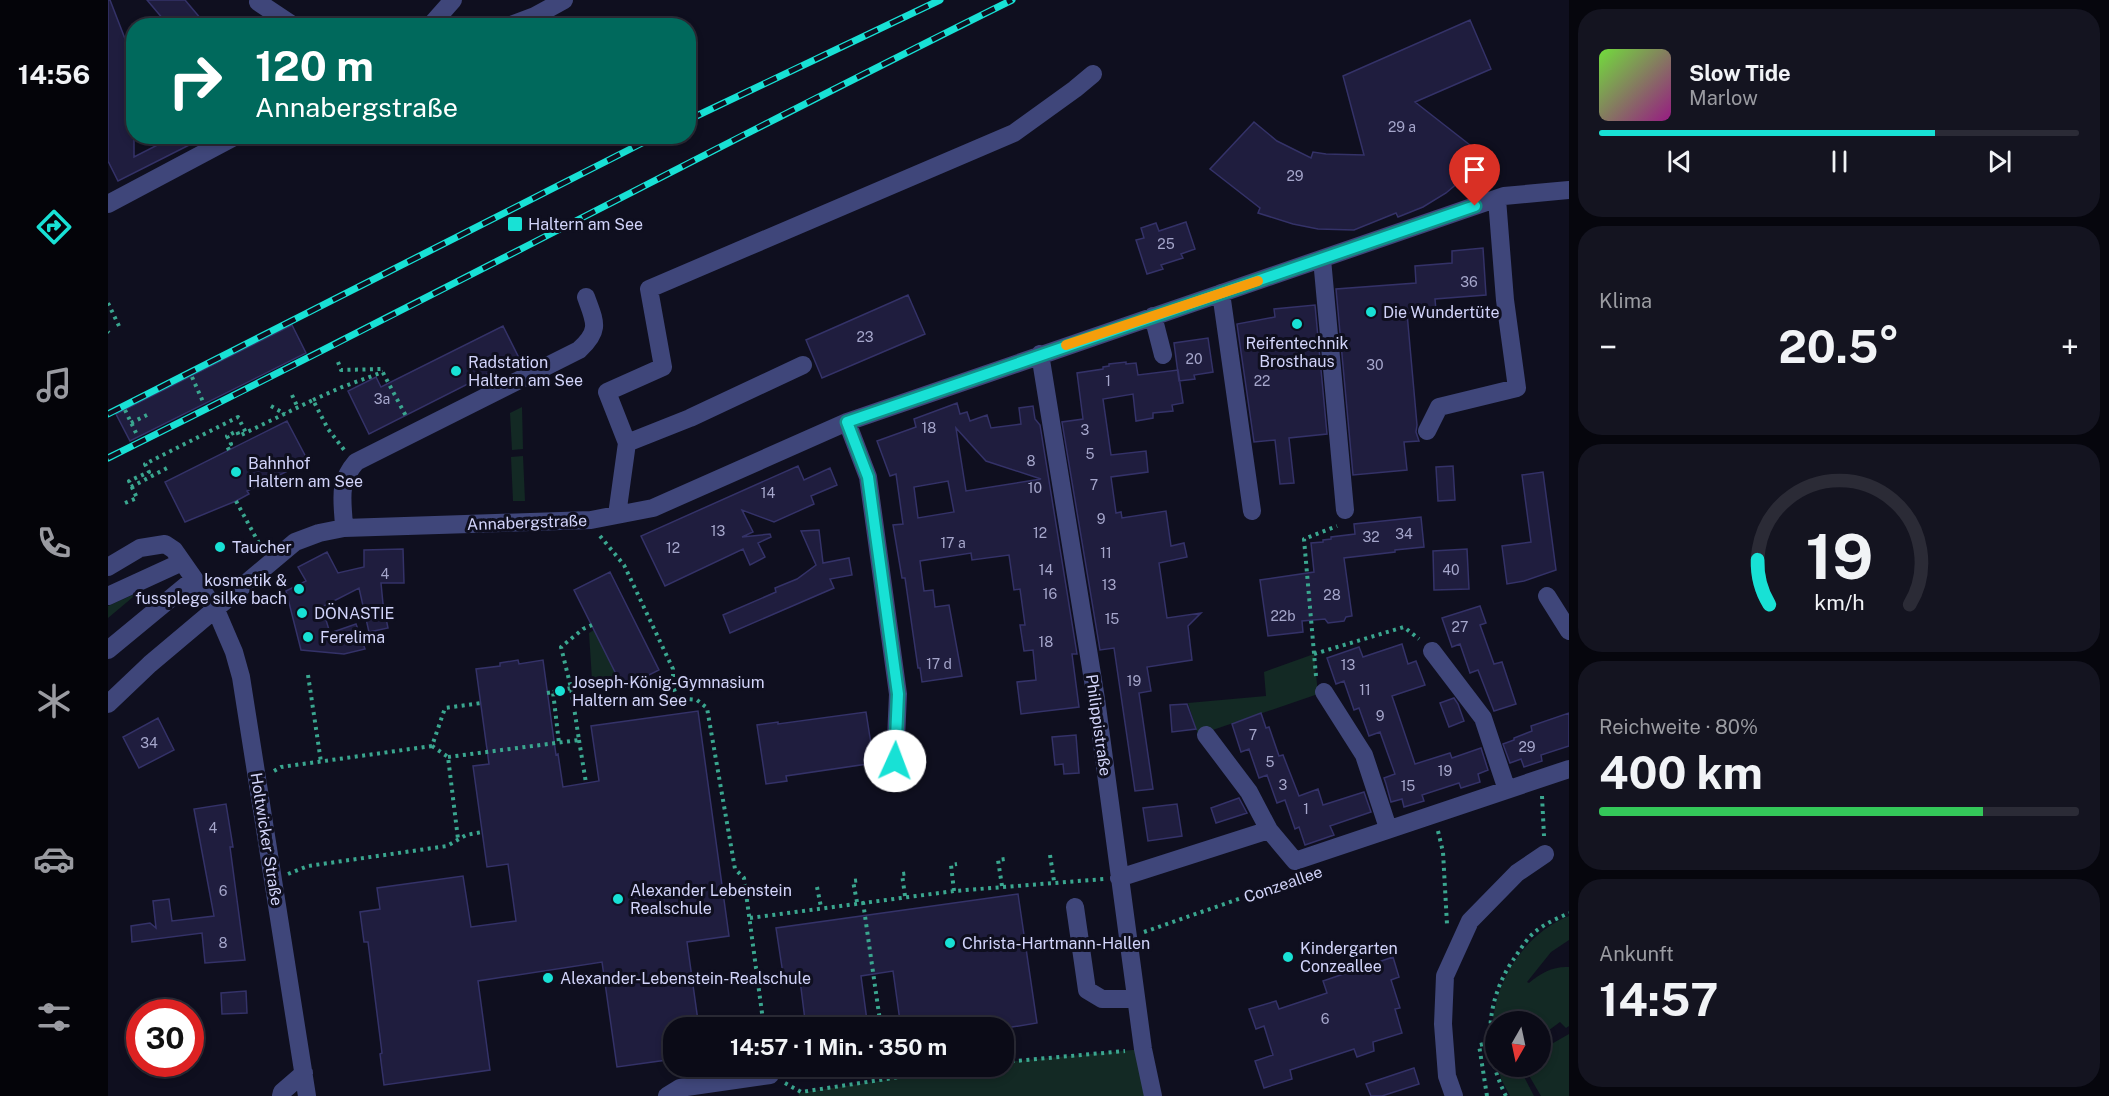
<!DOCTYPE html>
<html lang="de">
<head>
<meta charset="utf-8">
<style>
  body { margin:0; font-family:"Public Sans",sans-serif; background:#141420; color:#f1f3f6; height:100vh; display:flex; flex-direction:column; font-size:22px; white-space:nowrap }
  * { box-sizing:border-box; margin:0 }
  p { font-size:20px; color:#9a9ba1 }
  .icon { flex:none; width:33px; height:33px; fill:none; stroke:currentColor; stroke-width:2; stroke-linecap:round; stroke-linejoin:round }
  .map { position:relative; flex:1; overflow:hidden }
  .drawer { display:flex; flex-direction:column; gap:9px; padding:9px; background:#06060d; width:540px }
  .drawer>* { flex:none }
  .hud { position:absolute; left:18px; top:18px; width:570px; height:126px; border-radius:24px; box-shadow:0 3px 9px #0003,0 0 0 2px #2b2b36; background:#00695c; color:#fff; overflow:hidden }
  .needle { width:39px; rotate:189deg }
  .buttons { position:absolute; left:1377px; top:1011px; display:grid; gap:12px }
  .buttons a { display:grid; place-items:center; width:66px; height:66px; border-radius:50%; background:#0b0b17; box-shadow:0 3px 9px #0003,0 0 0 2px #2b2b36; font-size:30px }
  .speed { position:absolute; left:18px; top:999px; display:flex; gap:12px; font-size:30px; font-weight:700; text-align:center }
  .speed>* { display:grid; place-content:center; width:78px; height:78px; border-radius:50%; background:#0b0b17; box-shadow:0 3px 9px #0003,0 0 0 2px #2b2b36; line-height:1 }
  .speed .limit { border:9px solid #d22; background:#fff; color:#111 }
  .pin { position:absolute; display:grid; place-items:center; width:51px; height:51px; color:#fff; margin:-62px -26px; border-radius:50% 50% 50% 0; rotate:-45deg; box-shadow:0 0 6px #0007 }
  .pin .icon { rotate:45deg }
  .me { position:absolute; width:66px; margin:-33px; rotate:2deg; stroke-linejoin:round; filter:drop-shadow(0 0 4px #0008) }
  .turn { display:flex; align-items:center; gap:21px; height:126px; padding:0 30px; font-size:27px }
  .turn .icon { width:78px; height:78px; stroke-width:2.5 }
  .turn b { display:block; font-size:42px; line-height:51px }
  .big { font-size:45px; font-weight:700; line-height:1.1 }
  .drawer .tile { flex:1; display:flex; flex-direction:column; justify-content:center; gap:9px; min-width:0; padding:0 21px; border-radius:24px; background:#141420 }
  .drawer .dial { align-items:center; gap:0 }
  .dial svg { height:156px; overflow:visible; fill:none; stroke:#2b2b36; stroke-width:7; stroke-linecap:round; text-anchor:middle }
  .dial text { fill:#f1f3f6; stroke:none }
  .song { display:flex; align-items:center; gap:18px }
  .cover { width:72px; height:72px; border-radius:9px; background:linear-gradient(135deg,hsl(100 70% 55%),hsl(310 70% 35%)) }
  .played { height:6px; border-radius:3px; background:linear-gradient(90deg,#18e1d5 70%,#2b2b36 70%) }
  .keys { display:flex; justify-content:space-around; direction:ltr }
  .heat { display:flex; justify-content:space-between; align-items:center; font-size:33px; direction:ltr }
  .charge { height:9px; border-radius:4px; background:linear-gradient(90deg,#34c759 80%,#2b2b36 0) }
  .trip { position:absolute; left:555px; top:1017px; width:351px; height:60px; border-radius:24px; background:#0b0b17; box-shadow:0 3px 9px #0003,0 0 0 2px #2b2b36; font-weight:700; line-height:60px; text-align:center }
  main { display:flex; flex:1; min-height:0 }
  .dock { display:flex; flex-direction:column; width:108px; justify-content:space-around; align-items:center; background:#040409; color:#9a9ba1 }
  .dock .icon { width:42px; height:42px }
  .dock .on { color:#18e1d5 }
  .dock b { font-size:27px; color:#f1f3f6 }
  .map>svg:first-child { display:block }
  .green { fill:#132924 }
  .building { fill:#1f1d3e; stroke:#343268; stroke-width:1.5; fill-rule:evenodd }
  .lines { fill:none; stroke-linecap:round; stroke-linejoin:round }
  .path { stroke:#3aa68f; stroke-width:4; stroke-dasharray:3 4.5; stroke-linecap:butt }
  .minor { stroke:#3f467a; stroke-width:18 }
  .rail-casing { stroke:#18e1d5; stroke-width:7 }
  .rail { stroke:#0f0f1f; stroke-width:4.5; stroke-dasharray:14; stroke-linecap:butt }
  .route-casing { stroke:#10928a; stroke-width:15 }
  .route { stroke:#18e1d5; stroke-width:10 }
  .slow { stroke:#f59e0b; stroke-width:10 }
  .poi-dot { fill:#18e1d5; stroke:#0f0f1f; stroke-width:2 }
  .labels { text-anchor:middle; stroke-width:6; stroke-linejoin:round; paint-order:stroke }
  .number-label { font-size:14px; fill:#a5a6cb }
  .poi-label { font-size:16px; fill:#d2d4fa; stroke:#0f0f1f; text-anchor:start }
  .street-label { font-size:16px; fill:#d2d4fa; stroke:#0f0f1f }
</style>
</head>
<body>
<main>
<nav class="dock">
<b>14:56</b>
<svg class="icon on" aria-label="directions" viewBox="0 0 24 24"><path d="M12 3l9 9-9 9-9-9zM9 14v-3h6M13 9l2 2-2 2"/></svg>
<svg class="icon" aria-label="music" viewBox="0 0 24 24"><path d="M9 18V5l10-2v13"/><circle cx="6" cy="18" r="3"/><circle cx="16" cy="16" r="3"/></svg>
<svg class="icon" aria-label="phone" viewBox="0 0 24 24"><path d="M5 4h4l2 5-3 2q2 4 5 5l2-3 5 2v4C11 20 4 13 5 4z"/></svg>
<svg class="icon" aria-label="climate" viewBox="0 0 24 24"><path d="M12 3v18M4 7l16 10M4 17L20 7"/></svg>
<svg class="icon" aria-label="car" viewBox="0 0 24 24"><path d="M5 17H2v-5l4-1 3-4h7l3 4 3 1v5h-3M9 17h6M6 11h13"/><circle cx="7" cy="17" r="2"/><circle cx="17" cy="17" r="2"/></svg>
<svg class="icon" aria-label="filters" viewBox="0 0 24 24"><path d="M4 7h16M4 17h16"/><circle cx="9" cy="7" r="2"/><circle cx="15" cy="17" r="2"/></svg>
</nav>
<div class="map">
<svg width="1461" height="1096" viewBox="0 0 1461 1096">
  <rect width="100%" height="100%" fill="#0f0f1f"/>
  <path class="green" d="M414 407 415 449 404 450 402 413Z
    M415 456 417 501H405L403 457Z
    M31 592 0 618V606Z
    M486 630 515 688 499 682 486 688 485 695 481 633Z
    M1206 654 1210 694 1090 735 1080 703 1158 696 1156 672Z
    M1461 916V940L1443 952 1419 982 1421 983C1432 973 1446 966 1461 967V1026L1458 1028 1452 1022 1433 1036 1432 1022H1388L1387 1058C1374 1001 1408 937 1461 916Z
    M1461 1034V1096H1433L1416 1067 1432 1066 1433 1050Z
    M1035 1049 1045 1096H691L690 1093 864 1067 896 1066V1062Z
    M1390 1067H1411L1426 1096H1402L1393 1079Z"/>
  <path class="building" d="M0 0H2L26 62V157L67 136H99L10 181 0 161Z
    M39 0H77L99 26H61Z
    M1362 20 1383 69 1307 102 1376 156 1358 176 1338 193 1315 207 1290 217 1288 213 1246 230 1210 229 1185 224 1150 213 1152 208 1102 169 1146 122 1169 141 1203 158 1205 152 1218 154 1256 155 1235 76Z
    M1078 222 1087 249 1073 254 1075 258 1053 265 1055 269 1039 274 1028 240 1036 238 1033 228 1048 223 1051 231Z
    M1375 248 1378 295 1327 299 1328 311 1299 313 1309 425 1308 432 1311 441 1296 442 1299 470 1245 475 1228 289 1308 283 1307 266 1344 263V251Z
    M800 295 817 334 714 378 698 340Z
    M1207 305 1219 434 1181 438 1186 483 1172 484 1167 440 1146 442 1129 324 1167 317 1166 309Z
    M184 325 198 353 22 441 8 414Z
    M395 326 411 358 261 434 240 391 268 377 273 387Z
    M1100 338 1105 372 1086 375 1087 379 1071 381 1066 343Z
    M1018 362V364L1028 363 1030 375 1070 370 1075 403 1064 405 1065 411 1045 413V418L1028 421 1025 394 995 399 1003 455 1038 451 1039 461 1040 472 1003 477 1008 513 1013 512 1014 518 1058 511 1063 546 1076 543 1079 557 1051 563 1059 618 1093 613 1080 626 1084 660 1039 667 1043 691 1031 693 1045 789 1027 791 1006 648 992 650 954 422 975 419 969 373 995 369V367L1001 366V364Z
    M849 403 852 414 859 412 862 421 879 415 883 428 913 424 911 408 925 406 927 419 932 425 969 654H964L971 707 913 714 909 682 928 680 925 650 916 651 912 625H917L912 589 906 590 901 555 864 560 863 553 812 561 816 591 825 590 827 607 841 605 854 676 814 682 812 668H810L797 578H794L785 525 795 524 788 474 782 476 769 441 808 427 806 419ZM848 428 878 461 933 479 858 491ZM840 481 846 512 810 518 806 487Z
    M179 421 200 461 139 491 141 494 128 501 77 522 57 482Z
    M690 466 696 480 722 468 729 485 703 496 706 504 666 522 634 510 645 532 634 537 662 534 663 537 650 543 657 557 642 565 635 549 557 586 533 536Z
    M1345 466 1347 500 1330 501 1328 467Z
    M1435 472 1448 570 1416 581 1399 584 1394 546 1423 542 1414 475Z
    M1313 517 1316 547 1287 550V552L1236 558 1244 616 1238 617 1236 621 1220 623 1217 619 1194 621 1195 632 1160 636 1152 580 1206 572 1203 543 1215 542V540L1223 539V537L1247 534 1246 524Z
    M711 530 715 563 741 558 744 575 722 579 726 588 622 633 615 615 668 592 667 588 689 579 708 565 693 531Z
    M295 549 296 583H273L275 604 280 628 261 632 251 588 214 607 222 633 248 624 257 649 236 654 193 650 178 591 198 581 190 567 219 552 230 573 256 567V550Z
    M1359 549 1361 589 1326 590 1325 551Z
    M502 572 551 670 515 688 466 590Z
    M1372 606 1378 623 1372 625 1386 664 1394 662 1408 704 1386 711 1370 670 1362 673 1352 644 1344 647 1334 618Z
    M1294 644 1300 664 1308 661 1317 685 1284 696 1307 764 1342 753 1344 758 1373 748 1380 770 1370 774 1372 782 1353 788 1351 783 1314 795 1316 801 1296 807 1294 799 1283 802 1278 784 1276 778 1287 774 1272 732 1261 736 1251 708 1246 710 1236 681 1228 684 1219 658 1251 647 1255 657Z
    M410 660 411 664 435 660 448 755 450 754 455 787 491 781 483 726 590 711 621 936 579 942 591 1028H566V1059L509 1067 494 962 370 981 382 1070 276 1085 272 1054 274 1053 260 942H256L252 912 272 909 269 888 355 876 363 927 408 921 400 864 379 867 365 766 381 764 368 669 392 666V663Z
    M1346 698 1350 704 1356 721 1341 727 1332 703Z
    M1079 704 1088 729 1064 732 1062 705Z
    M758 712 766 763 678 776 679 781 658 784 649 725 670 722V724Z
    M1153 713 1158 728 1161 727 1171 756 1175 755 1191 796 1210 789 1215 805 1256 792 1263 812 1222 826 1226 835 1197 845 1191 827 1187 829 1177 800 1169 803 1159 775 1151 778 1141 749 1133 752 1124 724Z
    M1461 713V746L1433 755 1434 761 1416 767 1413 759 1402 763 1395 744 1406 740V738L1424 731 1423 726Z
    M50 718 66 750 31 768 15 737Z
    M968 735 971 773 956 774 955 764 947 765 944 737Z
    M1131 798 1139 813 1108 823 1103 808Z
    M118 804 125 847H122L137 960 97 963 94 933 24 942 23 926 42 923 48 928 45 901 61 899 64 921 106 916 86 809Z
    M1069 804 1074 836 1040 841 1035 808Z
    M910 894 929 1023 898 1028H793L785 971 753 976 760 1028H698L691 972 675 974 668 928Z
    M1285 957 1291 977 1283 980 1292 1008 1287 1009 1294 1033 1265 1042 1266 1051 1249 1057 1246 1049 1182 1070 1184 1079 1156 1088 1147 1061 1165 1055 1156 1026 1148 1029 1141 1009 1168 1001 1171 1009 1219 993 1215 981Z
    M138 991 139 1013 114 1014 113 993Z
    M1306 1068 1311 1084 1274 1096H1263L1258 1084Z"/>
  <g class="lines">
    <path class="path" d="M0 303 11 326
      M0 332 1 333
      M230 362 233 370 273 369 299 418
      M84 377 96 404
      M184 395 190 408
      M205 400 234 387 275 372
      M163 406 177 414
      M17 410 30 437
      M23 423 39 415
      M121 450 119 446 123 444 119 436 129 431 131 436 205 400 220 429 237 451
      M23 487 61 467
      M128 501 153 547
      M17 503 29 498 21 481 41 472 37 464 130 417 138 433
      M492 536 516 565 565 669V686L569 698 589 700 599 708 627 869 636 878 656 1028
      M1206 654 1296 627 1311 639
      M200 675 213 762
      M1208 676 1196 539 1229 526
      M445 692 463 688
      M439 693 445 692 451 743
      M471 740 478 783
      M324 746 340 757 350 839
      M340 757 471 740 463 688 453 647 475 629 484 625
      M166 771 173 767 324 746 337 708 373 703
      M1434 796 1436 836
      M1330 831 1335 852 1339 924
      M942 855 946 881
      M180 874 200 866 339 846 358 835 374 832
      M894 886 890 860 897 859
      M709 887 713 907
      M846 891 843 865 849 864
      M797 896 794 874 801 873
      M749 902 745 881 752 880
      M755 902 773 1028
      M642 918 846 891 996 879
      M1036 932 1188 879
      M896 1062 1017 1051
      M778 1066 780 1080
      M677 1083 693 1092 864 1066
      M1379 1096 1371 1045 1382 1043
      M1398 1096C1375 1051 1377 1002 1405 960 1412 950 1419 938 1428 931 1438 923 1450 918 1461 913"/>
    <path class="minor" d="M150 2 186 26
      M322 26 345 0
      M400 26 427 16 456 0
      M0 204 128 136
      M1214 259 1237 510
      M1113 293 1144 511
      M1045 316 1055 355
      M932 354 988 699 1035 1049 1045 1096
      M739 422 760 477 790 694 787 761
      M1319 431 1331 407 1409 388 1397 300 1389 199
      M519 443 582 418 695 365
      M509 515 519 443 499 392 555 367 541 289 906 133 967 89 985 74
      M236 528C235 500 229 484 248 462L471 350C493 330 487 322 478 297
      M0 567 32 548 57 544 66 550 108 610 126 652 133 677 199 1096
      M0 596 74 562
      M1439 596 1461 631
      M0 650 86 579
      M1324 651 1375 718 1399 790
      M1216 692 1256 755 1280 828
      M0 704 42 664 187 542 211 533 236 528 483 520 545 508 739 422 1396 196 1461 190
      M1098 735 1141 792 1161 830
      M1011 878 1161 830 1187 861 1461 769
      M967 907 979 990 994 999H1028
      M173 1096 174 1092 196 1073
      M559 1096 572 1088 662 1075
      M1346 1096 1339 1076 1335 1024 1337 976 1362 921 1409 873 1437 854"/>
    <defs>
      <path id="rail" d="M580 120 832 0
        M0 414 548 136
        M0 458C303 308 601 150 904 0"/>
    </defs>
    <use href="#rail" class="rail-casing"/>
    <use href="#rail" class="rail"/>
  </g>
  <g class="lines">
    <defs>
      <path id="route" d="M787 761 790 694 760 477 739 422 1367 206"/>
    </defs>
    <use href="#route" class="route-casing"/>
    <use href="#route" class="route"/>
    <path class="slow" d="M958 345 1150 281"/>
  </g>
  <g class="poi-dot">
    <rect x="399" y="216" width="16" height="16" rx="3"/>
    <circle cx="1263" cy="312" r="6"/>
    <circle cx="1189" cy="324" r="6"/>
    <circle cx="348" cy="371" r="6"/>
    <circle cx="128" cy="472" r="6"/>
    <circle cx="112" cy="547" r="6"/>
    <circle cx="191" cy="589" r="6"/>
    <circle cx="194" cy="613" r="6"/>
    <circle cx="200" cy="637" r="6"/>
    <circle cx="452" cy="691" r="6"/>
    <circle cx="510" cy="899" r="6"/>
    <circle cx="842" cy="943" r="6"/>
    <circle cx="1180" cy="957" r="6"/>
    <circle cx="440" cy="978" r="6"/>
  </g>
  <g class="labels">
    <g class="number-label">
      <text x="1294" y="132">29 a</text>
      <text x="1187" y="181">29</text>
      <text x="1058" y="249">25</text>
      <text x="1361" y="287">36</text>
      <text x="757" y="342">23</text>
      <text x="1086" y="364">20</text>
      <text x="1267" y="370">30</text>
      <text x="1000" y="386">1</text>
      <text x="1154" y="386">22</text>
      <text x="274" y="404">3a</text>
      <text x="821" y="433">18</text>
      <text x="977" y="435">3</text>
      <text x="982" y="459">5</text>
      <text x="923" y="466">8</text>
      <text x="986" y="490">7</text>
      <text x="927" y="493">10</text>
      <text x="660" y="498">14</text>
      <text x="993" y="524">9</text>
      <text x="610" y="536">13</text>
      <text x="932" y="538">12</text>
      <text x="1296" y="539">34</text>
      <text x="1263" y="542">32</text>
      <text x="845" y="548">17 a</text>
      <text x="565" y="553">12</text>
      <text x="998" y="558">11</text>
      <text x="938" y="575">14</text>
      <text x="1343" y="575">40</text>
      <text x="277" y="579">4</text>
      <text x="1001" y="590">13</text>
      <text x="942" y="599">16</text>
      <text x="1224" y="600">28</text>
      <text x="1175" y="621">22b</text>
      <text x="1004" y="624">15</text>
      <text x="1352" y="632">27</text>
      <text x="938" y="647">18</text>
      <text x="831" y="669">17 d</text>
      <text x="1240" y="670">13</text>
      <text x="1026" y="686">19</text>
      <text x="1257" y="695">11</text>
      <text x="1272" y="721">9</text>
      <text x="1145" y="740">7</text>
      <text x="41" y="748">34</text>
      <text x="1419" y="752">29</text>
      <text x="1162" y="767">5</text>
      <text x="1337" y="776">19</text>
      <text x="1175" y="790">3</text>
      <text x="1300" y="791">15</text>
      <text x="1198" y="814">1</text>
      <text x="105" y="833">4</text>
      <text x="115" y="896">6</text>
      <text x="115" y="948">8</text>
      <text x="1217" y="1024">6</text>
    </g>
    <g class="poi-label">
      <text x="420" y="230">Haltern am See</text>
      <text x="1275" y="318">Die Wundertüte</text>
      <text x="1189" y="349" text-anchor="middle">Reifentechnik<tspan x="1189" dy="18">Brosthaus</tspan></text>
      <text x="360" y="368">Radstation<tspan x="360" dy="18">Haltern am See</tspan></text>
      <text x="140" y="469">Bahnhof<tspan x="140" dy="18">Haltern am See</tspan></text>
      <text x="124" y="553">Taucher</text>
      <text x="179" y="586" text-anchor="end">kosmetik &amp;<tspan x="179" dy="18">fussplege silke bach</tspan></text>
      <text x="206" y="619">DÖNASTIE</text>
      <text x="212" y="643">Ferelima</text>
      <text x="464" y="688">Joseph-König-Gymnasium<tspan x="464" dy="18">Haltern am See</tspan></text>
      <text x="522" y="896">Alexander Lebenstein<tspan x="522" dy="18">Realschule</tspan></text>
      <text x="854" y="949">Christa-Hartmann-Hallen</text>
      <text x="1192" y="954">Kindergarten<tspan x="1192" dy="18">Conzeallee</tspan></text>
      <text x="452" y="984">Alexander-Lebenstein-Realschule</text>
    </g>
    <g class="street-label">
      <text transform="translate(419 522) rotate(-2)" y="6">Annabergstraße</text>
      <text transform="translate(991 725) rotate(82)" y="6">Philippistraße</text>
      <text transform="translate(159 839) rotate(81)" y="6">Holtwicker Straße</text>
      <text transform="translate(1175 884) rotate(-19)" y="6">Conzeallee</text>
    </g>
  </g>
</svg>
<div class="buttons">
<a><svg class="needle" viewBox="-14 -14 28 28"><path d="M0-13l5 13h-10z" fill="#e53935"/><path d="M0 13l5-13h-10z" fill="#9a9ba1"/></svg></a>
</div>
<div class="speed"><div class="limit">30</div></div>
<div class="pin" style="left:1367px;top:206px;background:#d93025"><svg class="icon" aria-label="arrive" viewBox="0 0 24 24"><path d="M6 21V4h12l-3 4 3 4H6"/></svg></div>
<svg class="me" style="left:787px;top:761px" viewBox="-20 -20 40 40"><circle r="19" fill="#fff"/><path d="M0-13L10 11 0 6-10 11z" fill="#18e1d5"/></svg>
<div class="trip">14:57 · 1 Min. · 350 m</div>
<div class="hud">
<div class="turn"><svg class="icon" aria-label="right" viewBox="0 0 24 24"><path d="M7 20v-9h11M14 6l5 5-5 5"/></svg><div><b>120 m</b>Annabergstraße</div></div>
</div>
</div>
<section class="drawer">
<div class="tile">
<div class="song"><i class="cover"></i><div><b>Slow Tide</b><p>Marlow</p></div></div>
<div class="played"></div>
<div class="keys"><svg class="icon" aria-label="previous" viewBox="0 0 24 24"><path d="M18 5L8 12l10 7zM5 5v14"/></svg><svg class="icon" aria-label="pause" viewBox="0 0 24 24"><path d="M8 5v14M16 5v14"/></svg><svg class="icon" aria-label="next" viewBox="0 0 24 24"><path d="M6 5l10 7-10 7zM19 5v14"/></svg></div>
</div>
<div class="tile"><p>Klima</p>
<div class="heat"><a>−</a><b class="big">20.5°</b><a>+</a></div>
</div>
<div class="tile dial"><svg viewBox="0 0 100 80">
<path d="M14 69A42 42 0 1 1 86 69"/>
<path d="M14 69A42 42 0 0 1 8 46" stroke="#18e1d5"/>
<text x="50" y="56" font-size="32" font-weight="700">19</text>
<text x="50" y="72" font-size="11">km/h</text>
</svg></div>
<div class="tile"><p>Reichweite · 80%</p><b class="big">400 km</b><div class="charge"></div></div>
<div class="tile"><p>Ankunft</p><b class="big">14:57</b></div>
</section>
</main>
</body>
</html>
